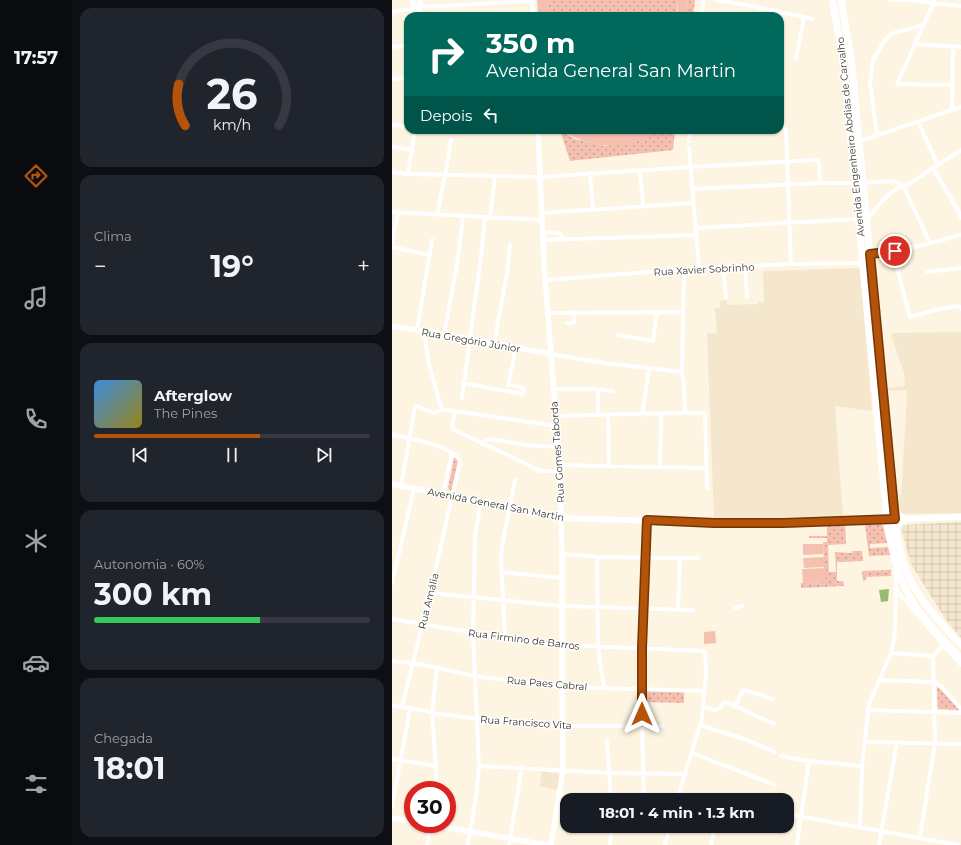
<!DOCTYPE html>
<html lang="pt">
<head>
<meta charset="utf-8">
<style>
  body { margin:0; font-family:Montserrat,sans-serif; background:#20242c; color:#f1f3f6; height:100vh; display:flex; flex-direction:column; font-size:15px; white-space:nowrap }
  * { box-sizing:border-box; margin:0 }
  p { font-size:13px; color:#9ea1a6 }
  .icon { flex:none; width:22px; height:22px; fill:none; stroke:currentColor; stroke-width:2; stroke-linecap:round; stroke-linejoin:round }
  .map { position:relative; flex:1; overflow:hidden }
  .panel { display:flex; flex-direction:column; gap:8px; padding:8px; background:#0d0f14; width:320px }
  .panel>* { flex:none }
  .top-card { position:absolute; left:12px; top:12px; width:380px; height:122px; border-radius:12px; box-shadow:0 1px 3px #0004; background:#00695c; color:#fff; overflow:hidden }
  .speed { position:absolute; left:12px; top:781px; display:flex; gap:8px; font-size:20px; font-weight:700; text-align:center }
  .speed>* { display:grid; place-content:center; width:52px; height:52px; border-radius:50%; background:#171b24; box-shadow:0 1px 3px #0004; line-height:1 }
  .speed .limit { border:6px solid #d22; background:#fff; color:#111 }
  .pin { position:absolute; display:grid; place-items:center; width:34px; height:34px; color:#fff; margin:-17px; border:2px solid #fff; border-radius:50%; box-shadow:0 1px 4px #0007 }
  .me { position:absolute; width:44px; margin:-22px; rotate:0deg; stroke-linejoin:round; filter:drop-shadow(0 0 3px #0008) }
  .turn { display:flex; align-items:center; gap:14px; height:84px; padding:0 16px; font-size:18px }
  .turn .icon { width:52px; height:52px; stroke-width:2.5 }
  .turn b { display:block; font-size:28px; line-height:34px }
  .then { display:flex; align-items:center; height:38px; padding:0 16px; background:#0003; gap:8px; font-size:15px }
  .big { font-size:30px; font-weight:700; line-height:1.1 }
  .panel .card { flex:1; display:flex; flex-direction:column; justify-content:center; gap:6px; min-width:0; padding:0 14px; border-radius:12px; background:#20242c }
  .panel .dial { align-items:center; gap:0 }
  .dial svg { height:104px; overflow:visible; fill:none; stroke:#363941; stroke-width:7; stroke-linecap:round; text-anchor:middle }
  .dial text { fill:#f1f3f6; stroke:none }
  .song { display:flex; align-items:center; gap:12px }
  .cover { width:48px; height:48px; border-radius:6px; background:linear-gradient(135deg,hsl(210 70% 55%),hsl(50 70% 35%)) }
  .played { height:4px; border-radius:2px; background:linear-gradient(90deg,#b45309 60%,#363941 60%) }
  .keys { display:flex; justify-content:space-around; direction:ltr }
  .heat { display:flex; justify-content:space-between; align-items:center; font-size:22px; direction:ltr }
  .charge { height:6px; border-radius:3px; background:linear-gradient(90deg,#34c759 60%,#363941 0) }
  .trip { position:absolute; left:168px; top:793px; width:234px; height:40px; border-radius:12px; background:#171b24; box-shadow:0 1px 3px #0004; font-weight:700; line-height:40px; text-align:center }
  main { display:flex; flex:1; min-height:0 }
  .dock { display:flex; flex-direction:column; width:72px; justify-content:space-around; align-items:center; background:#090b0e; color:#9ea1a6 }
  .dock .icon { width:28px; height:28px }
  .dock .on { color:#b45309 }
  .dock b { font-size:18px; color:#f1f3f6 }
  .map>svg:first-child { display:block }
  .built { fill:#f4e7ce }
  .industrial { fill:url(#industrial-grid) }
  .green { fill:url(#green-dots) }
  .pitch { fill:#f5c0b0 }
  .water { fill:#96bc72 }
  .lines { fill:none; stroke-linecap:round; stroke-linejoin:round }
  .street { stroke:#fff; stroke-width:4 }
  .secondary { stroke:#fff; stroke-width:5.5 }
  .primary { stroke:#fff; stroke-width:6 }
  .highway { stroke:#fff; stroke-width:7 }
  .route-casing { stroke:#753606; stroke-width:10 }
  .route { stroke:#b45309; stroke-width:7 }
  .labels { text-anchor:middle; stroke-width:3; stroke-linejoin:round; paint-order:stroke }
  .street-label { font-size:10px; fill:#37342c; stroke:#fff }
</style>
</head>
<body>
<main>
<nav class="dock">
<b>17:57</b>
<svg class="icon on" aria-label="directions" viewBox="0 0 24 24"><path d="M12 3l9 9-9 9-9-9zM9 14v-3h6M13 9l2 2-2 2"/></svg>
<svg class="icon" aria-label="music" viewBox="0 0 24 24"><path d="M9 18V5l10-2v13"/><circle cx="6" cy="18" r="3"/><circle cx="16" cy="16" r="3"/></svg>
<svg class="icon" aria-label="phone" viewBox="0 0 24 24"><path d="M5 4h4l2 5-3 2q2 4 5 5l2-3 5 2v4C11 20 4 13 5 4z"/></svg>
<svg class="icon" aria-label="climate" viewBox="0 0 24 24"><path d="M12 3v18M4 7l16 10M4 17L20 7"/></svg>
<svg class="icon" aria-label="car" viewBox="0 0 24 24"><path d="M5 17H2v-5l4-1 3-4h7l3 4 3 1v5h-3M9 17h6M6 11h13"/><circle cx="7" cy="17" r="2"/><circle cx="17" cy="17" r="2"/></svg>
<svg class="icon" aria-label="filters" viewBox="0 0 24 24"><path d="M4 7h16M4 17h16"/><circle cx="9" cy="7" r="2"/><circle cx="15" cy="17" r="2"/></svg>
</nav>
<section class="panel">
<div class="card dial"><svg viewBox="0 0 100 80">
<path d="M14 69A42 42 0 1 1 86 69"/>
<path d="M14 69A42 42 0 0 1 9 37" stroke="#b45309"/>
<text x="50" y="56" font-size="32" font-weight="700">26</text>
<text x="50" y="72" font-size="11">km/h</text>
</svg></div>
<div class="card"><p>Clima</p>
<div class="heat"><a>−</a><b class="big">19°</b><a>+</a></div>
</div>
<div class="card">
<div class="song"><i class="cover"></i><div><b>Afterglow</b><p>The Pines</p></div></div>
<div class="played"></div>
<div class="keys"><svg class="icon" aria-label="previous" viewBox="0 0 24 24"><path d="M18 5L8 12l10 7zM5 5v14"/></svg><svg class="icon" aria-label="pause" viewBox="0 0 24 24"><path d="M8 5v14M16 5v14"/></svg><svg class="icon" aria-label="next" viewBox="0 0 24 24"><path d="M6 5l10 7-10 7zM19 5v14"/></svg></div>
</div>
<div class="card"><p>Autonomia · 60%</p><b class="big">300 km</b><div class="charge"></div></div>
<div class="card"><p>Chegada</p><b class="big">18:01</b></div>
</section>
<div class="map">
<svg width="569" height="845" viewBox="0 0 569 845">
  <defs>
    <pattern id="industrial-grid" width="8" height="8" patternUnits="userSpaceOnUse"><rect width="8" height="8" fill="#f4e7ce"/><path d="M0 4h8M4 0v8" fill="none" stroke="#d2c7b1"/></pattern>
    <pattern id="green-dots" width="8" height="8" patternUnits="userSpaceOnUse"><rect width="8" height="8" fill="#f5c0b0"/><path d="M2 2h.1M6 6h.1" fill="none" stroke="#c79d8f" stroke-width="1.8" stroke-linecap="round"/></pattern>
  </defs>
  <rect width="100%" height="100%" fill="#fdf4e1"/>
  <path class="built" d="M468 268 480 411 443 406 451 517 322 520 315 333H325L323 308H328V301L335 300V305L366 304V302H372L371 271Z
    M569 332V513L510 514 508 510 507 495H509L515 397 514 395 515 390 496 391V388L513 386 512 373 499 335 500 333Z
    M150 771 167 774 166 790 148 786Z"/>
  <path class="industrial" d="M569 522V638L552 617 519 564 509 528 510 525H511Z"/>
  <path class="green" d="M157 0H286L284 16H157Z
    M296 0H303L301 16H294Z
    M168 130 183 139 212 146 230 144 245 141 264 130H283L281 150 178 161Z
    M62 458H64L66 461 60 489 59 491 56 488Z
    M488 524 491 526 495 543 478 544V548L496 547 498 555 477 556 473 525Z
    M453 525 454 544 436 545 437 572H444L443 552 460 553V551H470L471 561 445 562V581H451L452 586 409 588V583L434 582V568H432L431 542H435V538H417V536H435V526Z
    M499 570V576L474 577V580L471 581 470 571Z
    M546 687 567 709 566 710 546 709 545 688Z
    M252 690 292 692V703L251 702Z"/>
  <path class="pitch" d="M145 0H157V16H146Z
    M286 0H296L294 16H285Z
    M169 130H203L215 132 237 130H264C235 154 198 148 169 130Z
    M411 544H431V554L411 555Z
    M432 557V567L412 568 411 558Z
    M434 568V582L411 583 410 569Z
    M323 631 324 643 312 644V632Z"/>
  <path class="water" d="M497 589 496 601 489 602 487 590Z"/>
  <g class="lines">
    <path class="street" d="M324 0 360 6 420 19
      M497 0H516L569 6
      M543 0 505 84 560 85
      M0 12 28 7 140 1
      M310 16 311 0
      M523 44 569 47
      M0 47 16 45
      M404 58 412 17
      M0 79 16 78
      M560 110 561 47
      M388 122 391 123 394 131 399 264
      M526 122 546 165
      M0 125 16 126
      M485 135 478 83 481 60 493 40 499 34 531 25
      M297 141 298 130
      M468 141 569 107
      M0 147 21 150
      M297 148 307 268
      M541 168 567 212 569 218
      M248 170 251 205
      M0 172 16 174 148 177 299 167 423 160H426L427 163 428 183
      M198 173 201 209
      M16 174 23 130
      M471 183 500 181 505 182 512 187 538 243
      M300 189 428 183H463
      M0 212 150 220
      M150 213 301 203
      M45 215 53 175 59 140
      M98 217 103 176
      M475 220C485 207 498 188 515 185L569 150
      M304 228 467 219
      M151 232 168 233 171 239
      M151 240 304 235
      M0 242 6 213
      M0 247 38 255
      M503 251 507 276 518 317 547 309 567 306 569 309
      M478 254 512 250 569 235
      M353 266 355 297
      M331 267 334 298
      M292 269 290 372 292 385 293 413
      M535 272 569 268
      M154 280 307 268 399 264 471 263
      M156 313 291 312
      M175 323H182L183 312
      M25 330 40 240
      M32 332 37 365 50 410
      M52 335 66 258 71 216
      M226 335 261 341 265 312
      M102 343 115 274 118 245
      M158 354 213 363 290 372
      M71 383 130 394 132 392 131 388 116 384
      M116 385 124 347
      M161 389H206L221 391
      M70 398 89 257 93 217
      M63 411 60 426 62 430 118 456 148 471H168
      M206 415V389
      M216 415 217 466
      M250 415 257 368
      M163 416 278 413H313L315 488
      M0 435C14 437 65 447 68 462L38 593 10 707
      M90 444 94 440 99 439 134 445 165 447
      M167 465 314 468
      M268 467 269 414
      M9 486 23 407 25 406 41 413 50 410 63 411 164 426
      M51 494 60 453
      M170 554 205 557 306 558
      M205 557 206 647 212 687
      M109 572 170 578
      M0 583 22 489
      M504 590 569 665
      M38 593 170 606 301 610
      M343 608 350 606
      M286 609 288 558
      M0 619 113 638 170 645 312 651 313 652 314 673 310 718 285 800
      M113 638 109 559 110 546 123 480
      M499 653 541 656 551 646
      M0 661 28 664 82 676 170 687 312 691
      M488 680 542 682 549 686 569 709
      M0 705 48 714 86 719 170 726H270
      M311 706 323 710 328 708 331 703 334 702 382 724
      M343 707 350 692 352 690 381 699
      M476 710 569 713
      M308 725 355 740 383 752
      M215 741 219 800
      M473 742 569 744
      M300 753 383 785
      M389 756 417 761 470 766
      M0 759 44 766
      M87 766 217 773 294 774
      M44 790V766L40 713 45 668
      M287 795 312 800
      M252 800 250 725V648L255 520
      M0 807 18 709
      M165 808 175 810
      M395 814 566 845
      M259 826 276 830
      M468 827 470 766 477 704 499 653 503 633 504 578 503 569
      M528 838 543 743 541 656
      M35 845 39 824
      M76 845 84 796 87 766 81 633 83 536 89 501
      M117 845 130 767
      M218 845 220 826
      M273 845 278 826
      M319 845 323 826
      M405 845 417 761
      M487 845 505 742"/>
    <path class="secondary" d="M140 0 141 16
      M21 16V0
      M27 16 28 0
      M146 130 152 264 168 471 170 554V687L171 771 159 845
      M0 326 102 343 158 354
      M0 818 21 821
      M36 824 155 845"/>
    <path class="primary" d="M0 484 170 518 329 523H392L499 519
      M508 519 569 517"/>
    <path class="highway" d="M440 0 451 57 495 519C499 549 506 580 523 606 537 625 554 642 569 659
      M449 0 459 56 504 530C508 552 513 574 525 592 537 612 554 628 569 645
      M502 509 507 516 513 519 508 523 504 530"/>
  </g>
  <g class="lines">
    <defs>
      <path id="route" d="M250 714V648L255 520 322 523H392L503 519 478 254 503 251"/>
    </defs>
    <use href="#route" class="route-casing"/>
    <use href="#route" class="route"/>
  </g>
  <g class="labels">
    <g class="street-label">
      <text transform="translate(458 137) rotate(-96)" y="4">Avenida Engenheiro Abdias de Carvalho</text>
      <text transform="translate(312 269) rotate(-3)" y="4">Rua Xavier Sobrinho</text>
      <text transform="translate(79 340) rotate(10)" y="4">Rua Gregório Júnior</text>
      <text transform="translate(165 452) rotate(-94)" y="4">Rua Gomes Taborda</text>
      <text transform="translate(104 504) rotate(11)" y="4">Avenida General San Martin</text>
      <text transform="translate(36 601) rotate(-76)" y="4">Rua Amália</text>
      <text transform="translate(132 639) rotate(7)" y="4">Rua Firmino de Barros</text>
      <text transform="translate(155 683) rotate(5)" y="4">Rua Paes Cabral</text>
      <text transform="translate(134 722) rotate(4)" y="4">Rua Francisco Vita</text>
    </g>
  </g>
</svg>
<div class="speed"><div class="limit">30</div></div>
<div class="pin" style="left:503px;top:251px;background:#d93025"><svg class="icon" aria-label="arrive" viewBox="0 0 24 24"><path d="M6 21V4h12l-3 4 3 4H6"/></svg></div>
<svg class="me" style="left:250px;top:714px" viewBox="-20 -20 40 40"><path d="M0-17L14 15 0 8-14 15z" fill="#b45309" stroke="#fff" stroke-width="4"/></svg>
<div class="trip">18:01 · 4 min · 1.3 km</div>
<div class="top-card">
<div class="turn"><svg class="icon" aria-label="right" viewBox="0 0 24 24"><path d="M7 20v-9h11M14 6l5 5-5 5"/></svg><div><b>350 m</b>Avenida General San Martin</div></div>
<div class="then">Depois<svg class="icon" aria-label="left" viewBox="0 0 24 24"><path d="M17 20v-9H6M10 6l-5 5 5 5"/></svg></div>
</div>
</div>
</main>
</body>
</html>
